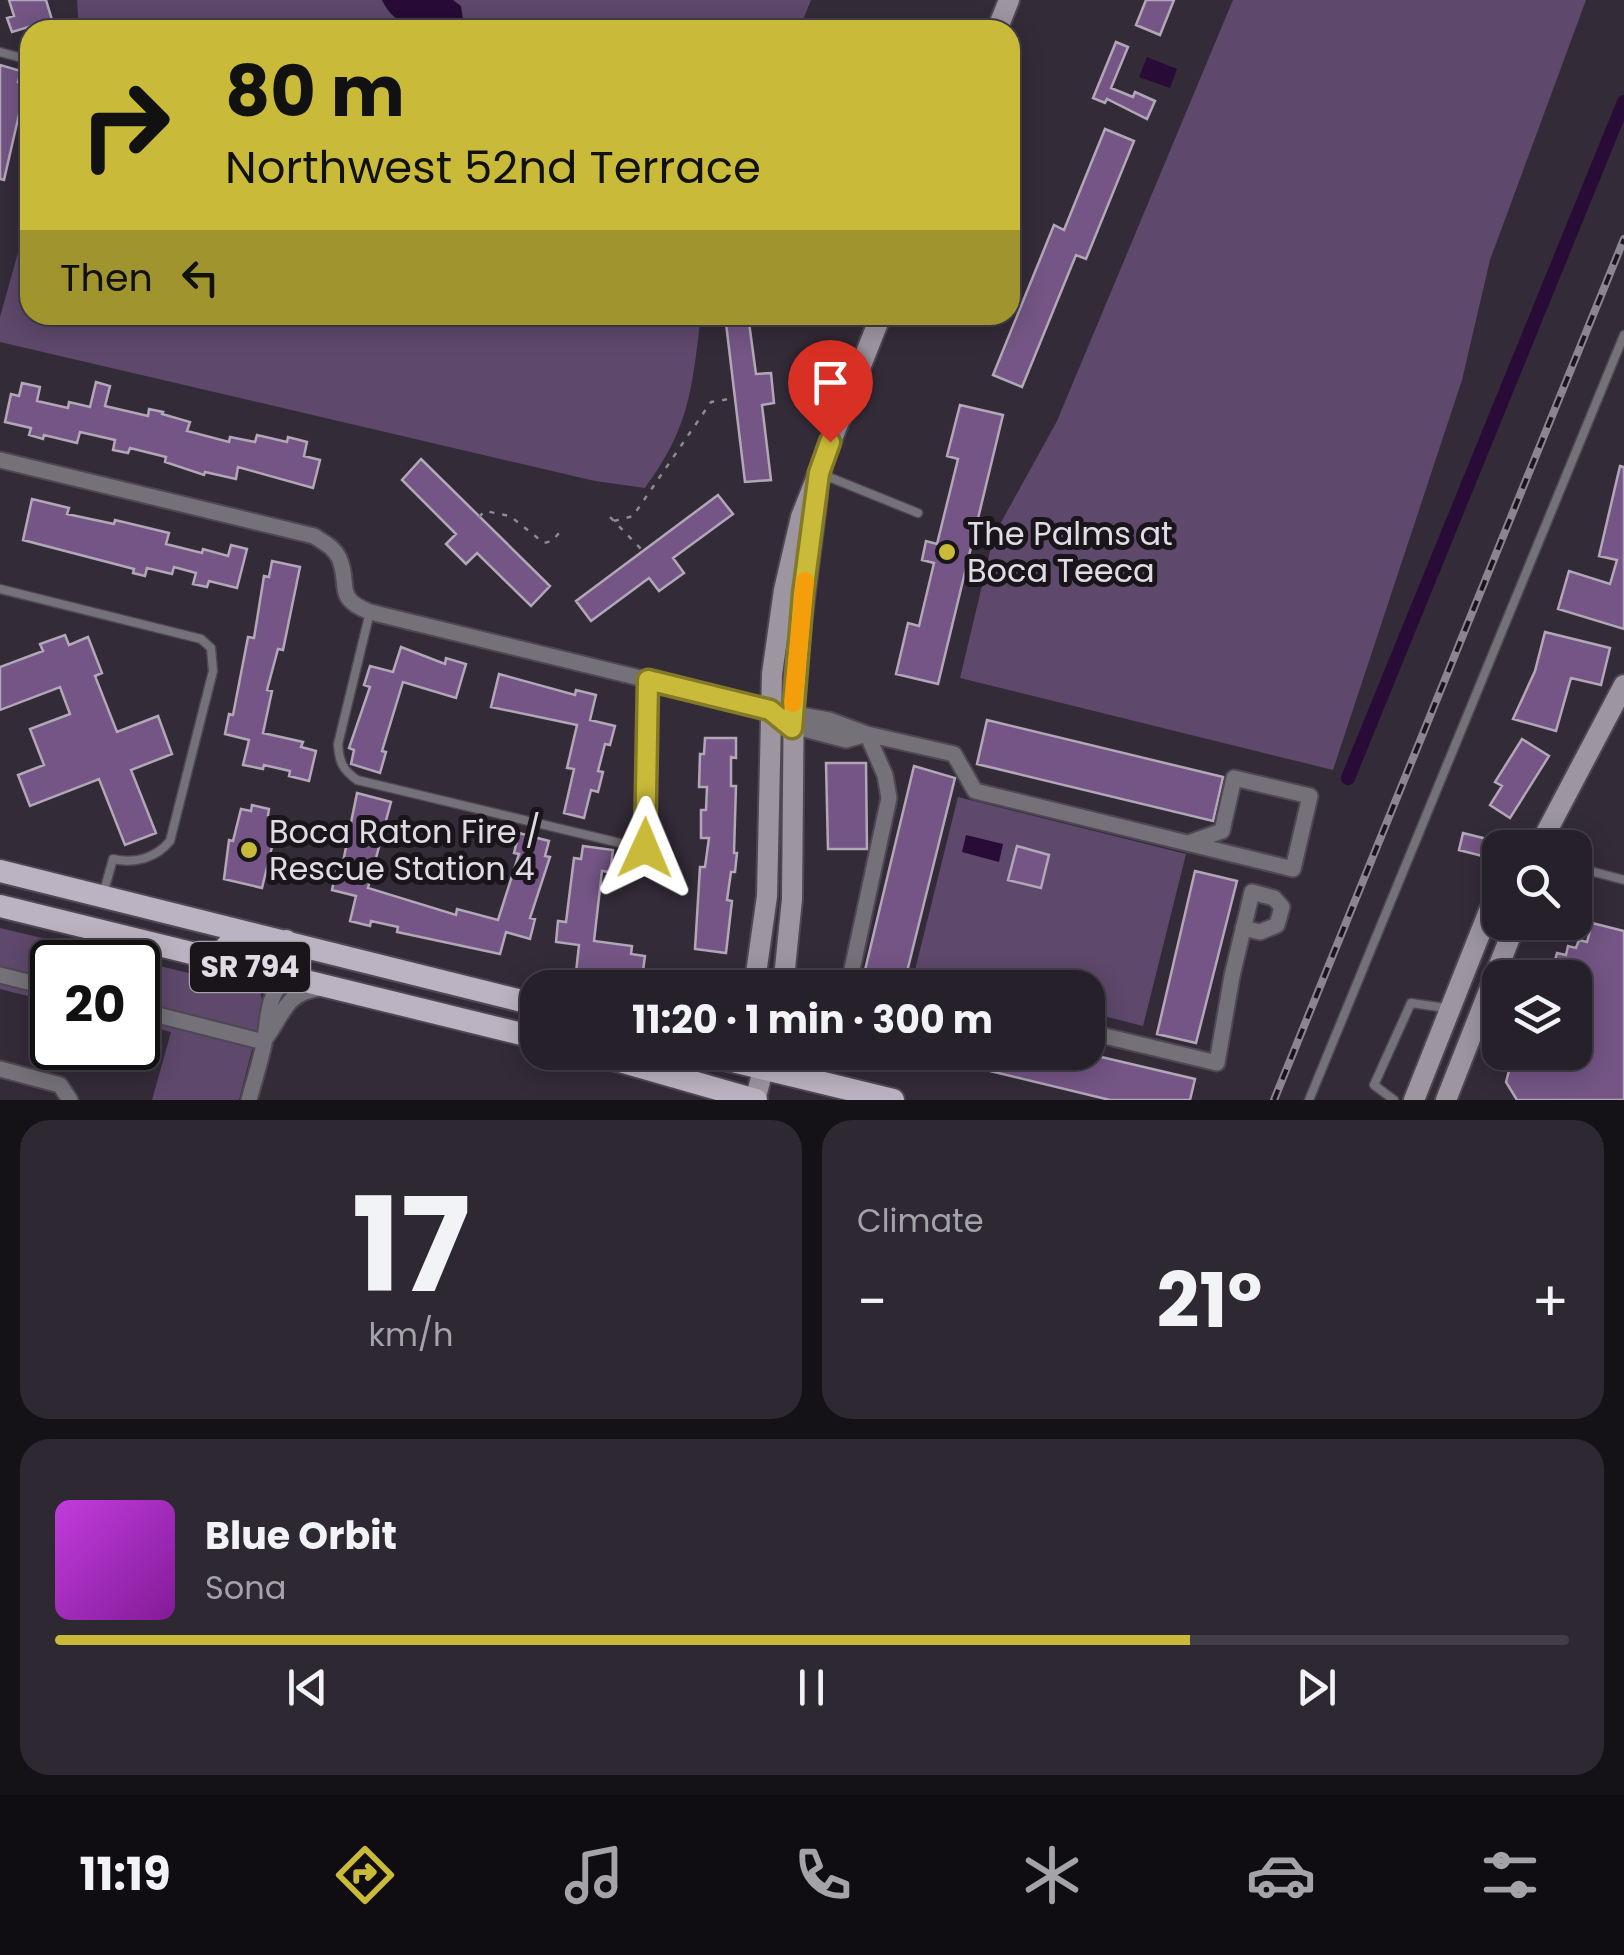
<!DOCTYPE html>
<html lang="en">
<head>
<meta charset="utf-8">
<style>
  body { margin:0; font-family:Poppins,sans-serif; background:#2e2832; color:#f1f3f6; height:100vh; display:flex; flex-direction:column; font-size:38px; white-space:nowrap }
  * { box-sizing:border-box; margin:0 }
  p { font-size:32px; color:#a4a3a8 }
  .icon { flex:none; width:55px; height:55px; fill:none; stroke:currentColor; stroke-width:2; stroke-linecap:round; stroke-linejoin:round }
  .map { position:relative; height:1100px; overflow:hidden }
  .drawer { display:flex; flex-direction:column; gap:20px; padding:20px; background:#151217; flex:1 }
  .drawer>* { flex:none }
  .banner { position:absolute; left:20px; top:20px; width:1000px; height:305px; border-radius:30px; box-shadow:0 5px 25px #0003,0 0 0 2px #423e47; background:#c9ba3a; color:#111; overflow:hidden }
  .controls { position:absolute; left:1482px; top:830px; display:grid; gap:20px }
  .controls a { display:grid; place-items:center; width:110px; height:110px; border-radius:20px; background:#26202a; box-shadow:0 5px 25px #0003,0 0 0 2px #423e47; font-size:50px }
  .speed { position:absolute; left:30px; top:940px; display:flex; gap:20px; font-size:50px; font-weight:700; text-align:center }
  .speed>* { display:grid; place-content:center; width:130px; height:130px; border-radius:50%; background:#26202a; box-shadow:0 5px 25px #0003,0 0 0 2px #423e47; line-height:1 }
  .speed .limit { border:5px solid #111; border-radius:15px; background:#fff; color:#111 }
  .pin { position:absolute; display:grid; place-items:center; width:85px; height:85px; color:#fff; margin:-102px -42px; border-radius:50% 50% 50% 0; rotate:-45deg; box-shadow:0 0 10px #0007 }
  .pin .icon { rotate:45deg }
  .me { position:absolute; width:110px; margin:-55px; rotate:1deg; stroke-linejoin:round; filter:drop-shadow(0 0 8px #0008) }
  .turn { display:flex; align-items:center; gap:35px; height:210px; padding:0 40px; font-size:45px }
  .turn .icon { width:130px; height:130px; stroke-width:2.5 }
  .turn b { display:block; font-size:70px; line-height:85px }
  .then { display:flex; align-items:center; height:95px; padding:0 40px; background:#0003; gap:20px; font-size:38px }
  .big { font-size:75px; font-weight:700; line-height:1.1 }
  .drawer .tile { flex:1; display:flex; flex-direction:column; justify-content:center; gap:15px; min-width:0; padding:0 35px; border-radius:30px; background:#2e2832 }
  .drawer .dial { align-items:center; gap:0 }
  .dial b { font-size:130px; line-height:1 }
  .song { display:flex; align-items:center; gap:30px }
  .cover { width:120px; height:120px; border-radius:15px; background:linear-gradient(135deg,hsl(290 70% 55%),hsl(290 70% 35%)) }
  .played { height:10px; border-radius:5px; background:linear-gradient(90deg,#c9ba3a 75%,#423e47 75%) }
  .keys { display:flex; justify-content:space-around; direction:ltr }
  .heat { display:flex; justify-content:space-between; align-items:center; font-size:55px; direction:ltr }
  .drawer .tiles { flex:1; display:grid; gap:20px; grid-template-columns:1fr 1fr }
  .tile:last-child { grid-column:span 2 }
  .trip { position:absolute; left:520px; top:970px; width:585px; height:100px; border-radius:30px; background:#26202a; box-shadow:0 5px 25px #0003,0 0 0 2px #423e47; font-weight:700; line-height:100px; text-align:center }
  .tabs { display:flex; height:160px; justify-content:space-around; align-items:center; background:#0f0d11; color:#a4a3a8 }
  .tabs .icon { width:70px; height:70px }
  .tabs .on { color:#c9ba3a }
  .tabs b { font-size:45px; color:#f1f3f6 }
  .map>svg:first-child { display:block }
  .green { fill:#5e486b }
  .water { fill:#280b36 }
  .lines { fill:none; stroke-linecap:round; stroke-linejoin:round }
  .canal { stroke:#280b36; stroke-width:14 }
  .building { fill:#745585; stroke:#b1a7b7; stroke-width:2.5 }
  .lane-casing { stroke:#4f4754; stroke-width:11 }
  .street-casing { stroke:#4f4754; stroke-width:19 }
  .secondary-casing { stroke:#4f4754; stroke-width:24 }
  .primary-casing { stroke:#4f4754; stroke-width:26 }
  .path { stroke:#8f8994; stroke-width:2.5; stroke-dasharray:5 8; stroke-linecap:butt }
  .lane { stroke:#757178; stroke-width:8 }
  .street { stroke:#757178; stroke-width:15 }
  .secondary { stroke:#9d96a1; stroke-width:20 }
  .primary { stroke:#bbb3c1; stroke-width:22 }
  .rail-casing { stroke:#8b8590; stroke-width:8 }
  .rail { stroke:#19151b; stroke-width:4; stroke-dasharray:11; stroke-linecap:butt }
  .route-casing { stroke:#837926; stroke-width:25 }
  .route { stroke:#c9ba3a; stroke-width:18 }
  .slow { stroke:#f59e0b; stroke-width:18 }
  .poi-dot { fill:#c9ba3a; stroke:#19151b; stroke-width:4 }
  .labels { text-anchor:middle; stroke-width:10; stroke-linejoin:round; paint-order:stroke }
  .shield { fill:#19151b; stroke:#a4a0a8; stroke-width:2.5 }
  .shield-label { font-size:30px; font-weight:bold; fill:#e0dbe4 }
  .poi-label { font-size:32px; fill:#e0dbe4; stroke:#19151b; text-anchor:start }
</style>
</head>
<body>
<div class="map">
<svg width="1624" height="1100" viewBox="0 0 1624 1100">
  <rect width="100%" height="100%" fill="#332b38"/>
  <path class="green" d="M77 0H811L799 30H79Z
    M1233 0H1586L1490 260 1462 380 1333 770 960 678 994 535 1057 421Z
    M30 210V315H701C692 388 690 427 645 488L595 481 0 342V317Z
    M958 797 1186 854 1143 1026 1088 1012V988L985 987 915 970Z
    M0 928 260 990 263 1007 239 1100H152L171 1032 138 1023V962H52V1002L0 989Z"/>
  <path class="water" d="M382 0H453L461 6 464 26 462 30C431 30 397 33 382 0Z
    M1147 57 1177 69 1170 88 1139 77Z
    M966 835 1003 844 999 862 962 852Z"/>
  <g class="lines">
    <path class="canal" d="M1348 778 1624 102"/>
  </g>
  <path class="building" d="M9 0H46L52 20 12 32 7 18 14 16Z
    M1146 0H1174L1160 35 1136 25Z
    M1116 42 1128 47 1111 88 1133 97 1135 92 1155 101 1147 119 1107 99 1105 103 1093 98Z
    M0 65 21 71 18 82 26 84 4 180 0 179Z
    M1105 129 1134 141 1086 259 1076 255 1022 387 993 375 1054 225 1064 230Z
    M725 315H748L756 374 771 373 774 403 762 405 771 480 745 482Z
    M96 382 110 386 105 406 148 416 149 409 163 412 162 414 190 422 187 431 229 442 230 437 255 442 257 435 287 442 288 437 307 442 304 456 320 460 313 488 238 467 236 479 205 472 204 475 165 462 166 457 130 448 128 453 113 450 115 440 80 432 77 443 44 435 43 439 29 435 31 428 5 422 11 394 19 396 22 383 40 387 37 401 68 408 69 402 90 407Z
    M960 405 1003 415 938 684 896 674 908 623 919 626 934 563 922 560 926 541 937 544 958 459 947 456Z
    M421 459 550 586 531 606 477 553 466 564 446 544 456 534 402 480Z
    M1620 466 1624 467V629L1558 609 1569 571 1610 584 1617 560 1599 556Z
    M718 495 733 514 673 558 684 573 659 591 649 578 591 621 576 601Z
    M32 499 69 508 67 514 114 524 115 520 169 533 166 544 202 553 203 549 228 556 231 545 247 549 237 588 209 581 207 587 193 584 196 573 174 567 172 574 147 568 145 576 133 573 134 569 23 540Z
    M272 561 300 567 283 650 278 649 267 690 272 691 263 733 303 742 301 747 316 751 309 781 289 776 290 771 264 765 263 769 243 765 249 740 225 734 229 714 233 715 248 637 254 638 264 576 269 577Z
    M1545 632 1610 648 1601 685 1571 678 1556 731 1513 719 1535 671Z
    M65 635 69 645 88 637 102 673 95 676 117 732 158 716 172 754 131 770 156 833 125 845 99 779 30 806 18 775 44 765 30 729 70 714 60 687 0 710V667L43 651 40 644Z
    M401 647 445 664 446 658 466 664 456 698 403 682 382 751 386 752 380 773 351 764 354 750 349 748 370 687 364 685 370 666 393 672Z
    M499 674 575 695 576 690 596 695 590 720 615 726 610 745 605 744 598 771 603 772 598 792 591 790 584 818 564 813 574 769 567 768 577 725 491 707Z
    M987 720 1223 777 1213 821 977 764Z
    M705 738H736V758L731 757V786H736L734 853H737L735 872H731L727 900 732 901 726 953 695 949 700 867H705L709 838H701V810H706L707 787H699L700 754H704Z
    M1522 739 1549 756 1510 818 1490 805 1502 786 1495 782Z
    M826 763H866L867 849H828Z
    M914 766 955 778 905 980 865 970Z
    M357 793 391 802 368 888 456 915 457 909 498 920 519 854 514 853 519 833 549 841 545 856 550 857 530 918 535 919 530 939 506 932 500 954 397 932 398 927 371 921 370 926 350 921 356 896 332 890 336 871 341 872Z
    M252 805 269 809 268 815 279 818 262 888 224 879 229 840 233 841 241 809 251 811Z
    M1463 833 1503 843 1498 860 1459 850Z
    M583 846 613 850 610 872 602 871 594 941 632 946 631 954 645 956 641 986 621 983V976L576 972 579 945 556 942 558 921 566 922 574 858 581 859Z
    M1017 846 1049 855 1041 888 1008 880Z
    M1195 871 1237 881 1196 1043 1157 1034Z
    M1592 923 1624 931V1100H1517L1506 1082 1514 1052H1575V978H1542L1545 966 1553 968 1557 953 1566 955 1568 946 1576 948 1579 940 1587 942Z
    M932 1052H1080L1195 1079 1190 1100H1110L932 1057Z"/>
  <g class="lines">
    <defs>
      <path id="lane" d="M0 52 30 60
        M819 473 918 513
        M0 589 201 639 211 648 213 671 170 841C156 858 135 864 113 859L104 891
        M370 612 338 744C339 762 343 770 357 780L645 849 648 680
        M1575 867 1624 880
        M1309 1100 1624 335
        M1394 1100 1374 1085 1411 1003 1446 1008"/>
      <path id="street" d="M0 460 314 536C323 542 334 547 339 558 351 585 333 598 370 612L771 710 829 720 867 734 954 754 975 791 1293 869 1310 796 1234 778 1222 831 1188 843
        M789 725 846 740 867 734
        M867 734 885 775 889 798 851 974 870 988
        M0 975 52 988
        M138 1010 264 1042
        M1088 1032 1217 1063 1232 976 1252 892 1274 898 1282 907 1277 925 1260 932 1243 928
        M265 1039C285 1013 284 993 321 988
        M0 1069 60 1085 70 1100
        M249 1100C254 1081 260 1063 264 1044 269 1016 266 997 287 976"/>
      <path id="secondary" d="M997 30 1009 0
        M1538 848 1624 685
        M754 988 767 896 772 674 784 590 801 517 881 315
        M783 988 792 899 794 679 817 497
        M755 1100 768 1052
        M1414 1100 1489 911 1500 893
        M1446 1100 1516 922"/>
      <path id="primary" d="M0 871 538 1005
        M0 906 538 1038
        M227 946 269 955 278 952 286 941
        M588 1052 756 1100
        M696 1052 893 1100"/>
    </defs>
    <use href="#lane" class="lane-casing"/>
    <use href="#street" class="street-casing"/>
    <use href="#secondary" class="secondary-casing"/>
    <use href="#primary" class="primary-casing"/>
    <path class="path" d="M479 517 485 511 510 516 544 543 552 541 559 533
      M610 517 643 551
      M614 521 633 516 711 402 735 398"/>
    <use href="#lane" class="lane"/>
    <use href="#street" class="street"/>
    <use href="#secondary" class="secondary"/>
    <use href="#primary" class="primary"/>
    <defs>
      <path id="rail" d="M1274 1100 1624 239"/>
    </defs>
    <use href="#rail" class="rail-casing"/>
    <use href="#rail" class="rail"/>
  </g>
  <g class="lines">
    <defs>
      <path id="route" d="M645 848 648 680 770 710 792 728 803 594 819 473 830 442"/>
    </defs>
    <use href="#route" class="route-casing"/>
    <use href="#route" class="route"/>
    <path class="slow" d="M793 703 805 581"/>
  </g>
  <g class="poi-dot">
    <circle cx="947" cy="552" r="10"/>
    <circle cx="249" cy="850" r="10"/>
  </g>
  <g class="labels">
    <rect class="shield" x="190" y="942" width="120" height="50" rx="8"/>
    <g class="shield-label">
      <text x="250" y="977">SR 794</text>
    </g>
    <g class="poi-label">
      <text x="967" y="545">The Palms at<tspan x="967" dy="37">Boca Teeca</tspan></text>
      <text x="269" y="843">Boca Raton Fire /<tspan x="269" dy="37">Rescue Station 4</tspan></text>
    </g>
  </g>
</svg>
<div class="controls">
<a><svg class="icon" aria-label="search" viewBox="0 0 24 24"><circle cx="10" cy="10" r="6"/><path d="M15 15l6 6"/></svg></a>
<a><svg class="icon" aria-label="layers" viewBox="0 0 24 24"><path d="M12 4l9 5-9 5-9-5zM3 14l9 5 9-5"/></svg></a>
</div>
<div class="speed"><div class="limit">20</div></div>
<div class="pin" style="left:830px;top:442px;background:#d93025"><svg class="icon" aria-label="arrive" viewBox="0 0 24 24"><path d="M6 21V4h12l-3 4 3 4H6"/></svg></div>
<svg class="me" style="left:645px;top:848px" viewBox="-20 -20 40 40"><path d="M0-17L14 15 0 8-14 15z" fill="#c9ba3a" stroke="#fff" stroke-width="4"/></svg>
<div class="trip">11:20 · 1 min · 300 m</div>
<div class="banner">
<div class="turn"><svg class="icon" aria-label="right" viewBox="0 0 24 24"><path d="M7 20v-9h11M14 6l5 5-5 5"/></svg><div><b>80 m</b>Northwest 52nd Terrace</div></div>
<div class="then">Then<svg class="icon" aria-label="left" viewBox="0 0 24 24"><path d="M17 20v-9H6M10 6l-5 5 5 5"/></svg></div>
</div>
</div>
<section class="drawer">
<div class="tiles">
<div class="tile dial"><b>17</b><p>km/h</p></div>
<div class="tile"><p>Climate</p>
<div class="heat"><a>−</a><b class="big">21°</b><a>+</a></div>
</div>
<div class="tile">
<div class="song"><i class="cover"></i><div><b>Blue Orbit</b><p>Sona</p></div></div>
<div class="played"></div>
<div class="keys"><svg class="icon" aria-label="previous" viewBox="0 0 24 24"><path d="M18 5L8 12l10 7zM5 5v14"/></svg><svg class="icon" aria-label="pause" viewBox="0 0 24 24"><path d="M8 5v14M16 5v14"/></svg><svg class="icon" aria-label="next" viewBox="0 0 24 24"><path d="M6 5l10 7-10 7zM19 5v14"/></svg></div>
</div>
</div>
</section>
<nav class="tabs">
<b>11:19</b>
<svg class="icon on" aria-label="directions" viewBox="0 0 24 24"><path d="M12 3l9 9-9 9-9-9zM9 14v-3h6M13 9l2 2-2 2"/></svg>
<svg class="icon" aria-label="music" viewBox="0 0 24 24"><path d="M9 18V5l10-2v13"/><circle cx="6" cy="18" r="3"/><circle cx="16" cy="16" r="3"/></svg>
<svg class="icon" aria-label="phone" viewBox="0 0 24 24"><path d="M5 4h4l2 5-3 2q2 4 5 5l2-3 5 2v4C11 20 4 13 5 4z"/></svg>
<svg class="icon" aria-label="climate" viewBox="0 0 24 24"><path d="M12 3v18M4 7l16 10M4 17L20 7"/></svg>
<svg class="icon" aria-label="car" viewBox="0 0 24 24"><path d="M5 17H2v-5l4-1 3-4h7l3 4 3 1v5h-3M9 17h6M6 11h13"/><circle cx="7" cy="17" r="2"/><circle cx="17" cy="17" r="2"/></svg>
<svg class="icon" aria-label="filters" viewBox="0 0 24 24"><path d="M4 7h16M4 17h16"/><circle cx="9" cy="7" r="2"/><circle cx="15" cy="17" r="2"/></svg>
</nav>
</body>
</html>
